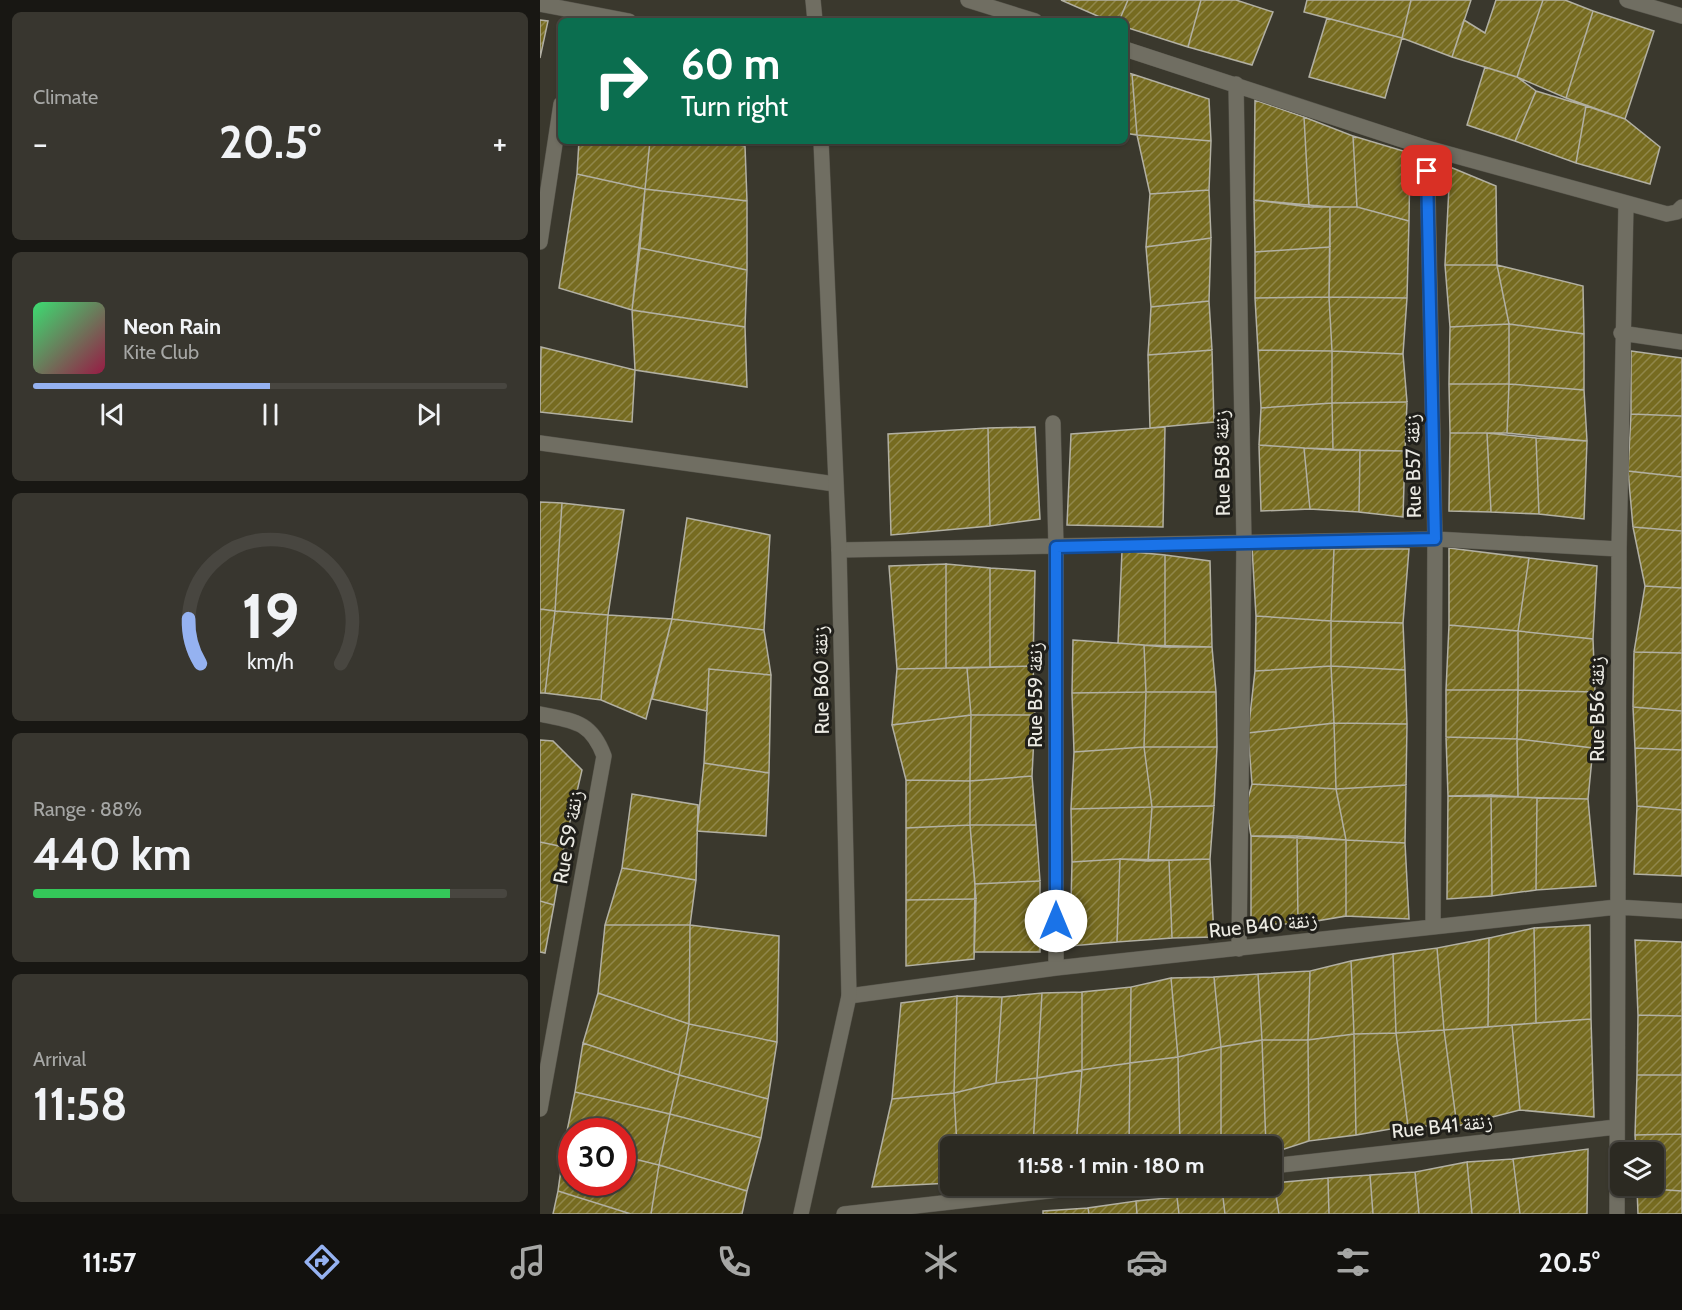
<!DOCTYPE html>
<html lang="en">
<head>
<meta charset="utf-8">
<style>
  body { margin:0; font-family:Cabin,"Noto Naskh Arabic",sans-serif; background:#38362f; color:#f1f3f6; height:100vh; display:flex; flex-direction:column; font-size:22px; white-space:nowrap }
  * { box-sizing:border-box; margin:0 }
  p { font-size:20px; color:#a6a7a5 }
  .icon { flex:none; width:33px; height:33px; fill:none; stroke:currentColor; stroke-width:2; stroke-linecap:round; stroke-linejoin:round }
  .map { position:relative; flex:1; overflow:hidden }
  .side { display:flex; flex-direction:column; gap:12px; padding:12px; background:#181713; width:540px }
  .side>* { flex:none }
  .hud { position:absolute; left:18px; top:18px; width:570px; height:126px; border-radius:9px; box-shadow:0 2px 4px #0004,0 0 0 2px #484640; background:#0b6e4f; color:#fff; overflow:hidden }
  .fabs { position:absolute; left:1070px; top:1142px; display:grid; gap:12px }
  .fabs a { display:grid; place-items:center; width:54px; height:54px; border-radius:9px; background:#2c2a22; box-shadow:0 2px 4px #0004,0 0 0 2px #484640; font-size:30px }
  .speed { position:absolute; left:18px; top:1118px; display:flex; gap:12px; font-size:30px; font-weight:700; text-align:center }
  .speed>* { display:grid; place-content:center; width:78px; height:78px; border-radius:50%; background:#2c2a22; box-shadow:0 2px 4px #0004,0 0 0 2px #484640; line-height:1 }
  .speed .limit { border:9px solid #d22; background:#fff; color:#111 }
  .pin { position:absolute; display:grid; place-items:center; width:51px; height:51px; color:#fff; margin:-26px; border-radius:12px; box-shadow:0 3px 9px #0006 }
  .me { position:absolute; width:66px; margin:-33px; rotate:0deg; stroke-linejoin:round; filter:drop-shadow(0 0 4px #0008) }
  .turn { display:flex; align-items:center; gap:21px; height:126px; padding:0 24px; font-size:27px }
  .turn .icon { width:78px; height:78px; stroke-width:2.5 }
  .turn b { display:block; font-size:42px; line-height:51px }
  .big { font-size:45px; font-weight:800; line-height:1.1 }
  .side .tile { flex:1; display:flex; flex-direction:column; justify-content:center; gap:9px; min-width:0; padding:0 21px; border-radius:9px; background:#38362f }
  .side .dial { align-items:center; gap:0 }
  .dial svg { height:156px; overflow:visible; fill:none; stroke:#484640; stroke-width:7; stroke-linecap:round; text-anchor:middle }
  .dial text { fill:#f1f3f6; stroke:none }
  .song { display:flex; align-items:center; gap:18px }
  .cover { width:72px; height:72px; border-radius:9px; background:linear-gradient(135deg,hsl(140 70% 55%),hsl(340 70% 35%)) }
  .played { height:6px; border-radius:3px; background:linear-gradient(90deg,#95b2f1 50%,#484640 50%) }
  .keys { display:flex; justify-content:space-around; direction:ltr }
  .heat { display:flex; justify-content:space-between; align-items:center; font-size:33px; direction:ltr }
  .charge { height:9px; border-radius:4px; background:linear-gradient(90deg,#34c759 88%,#484640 0) }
  .trip { position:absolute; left:400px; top:1136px; width:342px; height:60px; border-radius:9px; background:#2c2a22; box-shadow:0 2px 4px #0004,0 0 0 2px #484640; font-weight:800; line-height:60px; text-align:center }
  .dock { display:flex; height:96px; justify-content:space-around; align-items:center; background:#12110e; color:#a6a7a5 }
  .dock .icon { width:42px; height:42px }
  .dock .selected { color:#95b2f1 }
  .dock b { font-size:27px; color:#f1f3f6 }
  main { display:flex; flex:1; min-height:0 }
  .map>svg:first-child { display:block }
  .building { fill:url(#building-hatch); stroke:#b2b0a3; stroke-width:1.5 }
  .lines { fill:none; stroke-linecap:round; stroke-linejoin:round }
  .street-casing { stroke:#56544b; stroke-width:16 }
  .secondary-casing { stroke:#56544b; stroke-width:16 }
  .street { stroke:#706e62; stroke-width:15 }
  .secondary { stroke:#706e62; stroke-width:15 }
  .route-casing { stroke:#114b97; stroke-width:15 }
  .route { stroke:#1a73e8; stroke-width:10 }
  .labels { text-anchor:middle; stroke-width:6; stroke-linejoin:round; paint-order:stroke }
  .street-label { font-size:20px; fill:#ebeae3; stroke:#201f1a }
</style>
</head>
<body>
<main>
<section class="side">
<div class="tile"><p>Climate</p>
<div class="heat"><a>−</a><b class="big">20.5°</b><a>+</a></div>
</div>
<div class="tile">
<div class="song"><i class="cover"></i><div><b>Neon Rain</b><p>Kite Club</p></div></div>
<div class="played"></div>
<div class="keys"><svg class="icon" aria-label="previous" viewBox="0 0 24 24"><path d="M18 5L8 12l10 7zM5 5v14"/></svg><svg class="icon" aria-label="pause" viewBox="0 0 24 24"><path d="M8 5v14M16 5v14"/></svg><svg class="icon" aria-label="next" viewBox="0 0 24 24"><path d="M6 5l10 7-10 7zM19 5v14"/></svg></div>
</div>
<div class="tile dial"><svg viewBox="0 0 100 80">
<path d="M14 69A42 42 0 1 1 86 69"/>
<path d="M14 69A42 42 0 0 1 8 46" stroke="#95b2f1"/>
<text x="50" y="56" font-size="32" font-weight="700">19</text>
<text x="50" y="72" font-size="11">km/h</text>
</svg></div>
<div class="tile"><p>Range · 88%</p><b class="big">440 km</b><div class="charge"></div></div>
<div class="tile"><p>Arrival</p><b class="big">11:58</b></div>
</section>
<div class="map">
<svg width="1142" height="1214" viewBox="0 0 1142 1214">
  <defs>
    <pattern id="building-hatch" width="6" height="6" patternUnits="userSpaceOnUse" patternTransform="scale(1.5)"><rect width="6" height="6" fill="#766b20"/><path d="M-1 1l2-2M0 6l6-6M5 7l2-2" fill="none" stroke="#90874b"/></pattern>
  </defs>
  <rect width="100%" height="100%" fill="#3a382d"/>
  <path class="building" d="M521 0H588L579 21H569Z
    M588 0H661L648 47 585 27V21H579Z
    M661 0H696L733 12 712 65 648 47Z
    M767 0H871L862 38 764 12Z
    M871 0H931L912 57 862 38Z
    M956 0H1003L977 77 912 57 924 20 945 33Z
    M1003 0H1025L1053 11 1026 98 977 77Z
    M1053 11 1114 31 1085 119 1026 98Z
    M787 18 862 38 845 98 769 77Z
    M0 20 8 21 0 58Z
    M945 67 977 77 996 91 975 141 927 125Z
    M585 72 592 74 597 135 585 133Z
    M592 74 669 99 671 141 597 135Z
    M996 91 1046 106 1036 163 975 141Z
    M715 100 764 117 769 207 714 200Z
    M1046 106 1085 119 1120 147 1110 184 1036 163Z
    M764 117 813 136 817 207H769Z
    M597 135 671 141 669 190 610 194Z
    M813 136 870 153 869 221 817 207Z
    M39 141H110L105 189 37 174Z
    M110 141H170L205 146 207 201 105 189Z
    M170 141H205V146Z
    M910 167 956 186 957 265H905Z
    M37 174 105 189 92 310 19 288Z
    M105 189 207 201V270L100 248Z
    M669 190 671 238 606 247 610 194Z
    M714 200 790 207V247L715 252Z
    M790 207H817L869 221 867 298 789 297Z
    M671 238 669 301 611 307 606 247Z
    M790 247 789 297 715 298V252Z
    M100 248 207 270 205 327 92 310Z
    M905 265H957L969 324 910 327Z
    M957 265 1043 286 1044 334 969 324Z
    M789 297 867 298 863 354 792 351Z
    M789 297 792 351 718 350 715 298Z
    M669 301 672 350 608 355 611 307Z
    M92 310 205 327 207 387 95 370Z
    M969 324 1044 334V390L969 384Z
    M969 324V384H909L910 327Z
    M1 347 95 370 92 422 0 412Z
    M672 350 674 422 610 428 608 355Z
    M718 350 792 351V403L721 408Z
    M792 351 863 354 867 402 792 403Z
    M1091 351 1142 358V416L1091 414Z
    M909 384H969L967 433H910Z
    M969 384 1044 390 1047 441 967 433Z
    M867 402 865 451 793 450 792 403Z
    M792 403 793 450 719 445 721 408Z
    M1091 414 1142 416V477L1088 471Z
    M495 427 500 519 450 526 448 428Z
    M625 427 623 527 527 525 531 434Z
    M448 428 450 526 351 535 348 434Z
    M910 433H947L951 512 909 511Z
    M947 433 996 438 999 514 951 512Z
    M996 438 1047 441 1044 519 999 514Z
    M719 445 764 448 770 509 721 511Z
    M764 448 820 450 819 512 770 509Z
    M820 450 865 451 863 517 819 512Z
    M1088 471 1142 477V531L1093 527Z
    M0 502 22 503 15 611 0 609Z
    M22 503 84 510 68 615 15 611Z
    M147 518 230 535 224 630 132 619Z
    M1093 527 1142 531V588L1105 586Z
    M712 547 794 549 791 621 716 616Z
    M909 548 989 558 978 631 909 625Z
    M794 549H869L863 623 791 621Z
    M582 551 625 555V647L578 643Z
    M625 555 670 561 672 647H625Z
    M989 558 1057 566 1053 639 978 631Z
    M406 564 450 568V667L406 668Z
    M406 564V668L357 669 349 566Z
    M450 568 495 571 493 666 450 667Z
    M1105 586 1142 588V653L1094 652Z
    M0 609 15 611 5 693H0Z
    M15 611 68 615 61 700 5 693Z
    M68 615 132 619 106 719 61 700Z
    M716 616 791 621V666L715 671Z
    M132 619 224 630 231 675 169 669 167 711 112 699Z
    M791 621 863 623 865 670 791 666Z
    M909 625 978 631V690H906Z
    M978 631 1053 639 1055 692 978 690Z
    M533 640 604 645 606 692 532 693Z
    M604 645 672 647 676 692H606Z
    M1094 652 1142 653V711L1093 707Z
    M493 666 495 715H431L427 668Z
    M791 666 794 723 708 733 715 671Z
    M791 666 865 670 867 724 794 723Z
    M406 668H427L431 715 352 725 357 669Z
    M169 669 231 675 229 773 164 763Z
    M906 690H978L977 739 906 737Z
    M978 690 1055 692 1053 748 977 739Z
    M606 692 604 747 534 752 532 693Z
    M606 692H676L677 747H604Z
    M1093 707 1142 711V750L1095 748Z
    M431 715 430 781 366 780 352 725Z
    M431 715H495L492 776 430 781Z
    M794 723 867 724 866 785 796 789Z
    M794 723 796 789 712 784 708 733Z
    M906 737 977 739 978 797 908 796Z
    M977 739 1053 748 1048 799 978 797Z
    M0 740 13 741 42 770 24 847 0 842Z
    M604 747 612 807 531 809 534 752Z
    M604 747H677L674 806 612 807Z
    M1095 748 1142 750V810L1097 806Z
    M164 763 229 773 226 836 157 831Z
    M492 776 496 825H430V781Z
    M366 780 430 781V825L366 828Z
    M712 784 796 789 806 840 711 836 706 806Z
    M866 785 865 843 806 840 796 789Z
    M92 794 158 805 156 880 82 868Z
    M951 795 952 896 907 899 908 796Z
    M951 795 997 798 996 890 952 896Z
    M997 798 1048 799 1056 886 996 890Z
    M674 806 670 859 608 861 612 807Z
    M1097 806 1142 810V876L1094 874Z
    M612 807 608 861 580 859 532 862 531 809Z
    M430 825H496L500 881 435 884Z
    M430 825 436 899 366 900V828Z
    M711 836H757L758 924H711Z
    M757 836 806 840V916L758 924Z
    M806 840 865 843 869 919 806 916Z
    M0 842 24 847 14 905 0 901Z
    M580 859 577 942 530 946 532 862Z
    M580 859 629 860 632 938 577 942Z
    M670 859 674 937 632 938 629 860Z
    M82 868 156 880 150 925H65Z
    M500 881V952H434L435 884Z
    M436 899 434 959 366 966V900Z
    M0 901 14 905 5 953 0 952Z
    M65 925H150L149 1024 58 993Z
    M150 925 239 936 237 1042 149 1024Z
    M1050 925 1051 1019 996 1023 994 928Z
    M994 928 996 1023 948 1027 949 938Z
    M949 938 948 1027 904 1030 897 948Z
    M1095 940 1142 942V1016L1098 1015Z
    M897 948 904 1030 856 1033 853 954Z
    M853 954 856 1033 814 1034 811 961Z
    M811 961 814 1034 768 1040 770 971Z
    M770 971 768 1040H722L718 974Z
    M718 974 722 1040 681 1047 674 977Z
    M674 977 681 1047 638 1057 631 978Z
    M631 978 638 1057 590 1063 591 987Z
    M591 987 590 1063 542 1070V992Z
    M542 992V1070L497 1078 502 993Z
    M58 993 149 1024 139 1075 43 1043Z
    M502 993 497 1078 456 1083 462 997Z
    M417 996 462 997 456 1083 414 1093Z
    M417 996 414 1093 352 1099 361 1003Z
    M1098 1015 1142 1016V1075H1097Z
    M1051 1019 1054 1117 980 1110 972 1025Z
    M149 1024 237 1042 228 1099 139 1075Z
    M972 1025 980 1110 917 1126 904 1030Z
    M904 1030 917 1126H868L856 1033Z
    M856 1033 868 1126 816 1135 814 1034Z
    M814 1034 816 1135 769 1141 768 1040Z
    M722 1040H768L769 1141 732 1153V1146H726Z
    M722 1040 726 1146H681V1047Z
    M43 1043 139 1075 130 1114 35 1092Z
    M681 1047V1146H640L638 1057Z
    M638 1057 640 1146H589L590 1063Z
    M590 1063 589 1146H536L542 1070Z
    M542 1070 536 1146H493L497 1078Z
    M139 1075 228 1099 221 1138 130 1114Z
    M1097 1075H1142V1134L1095 1135Z
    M497 1078 493 1146H417L414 1093 456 1083Z
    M35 1092 130 1114 119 1165 82 1156V1131H32V1143L25 1141Z
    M414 1093 417 1146H411V1183L332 1187 352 1099Z
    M130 1114 221 1138 207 1191 119 1165Z
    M1142 1134V1191L1097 1188 1096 1185H1113V1152H1096L1095 1135Z
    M25 1141 32 1143V1182H82V1156L119 1165 111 1214H91L18 1191Z
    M1048 1149 1047 1214H980L973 1159Z
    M973 1159 980 1214H932L927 1162Z
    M927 1162 932 1214H879L875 1172Z
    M119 1165 207 1191 202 1214H111Z
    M875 1172 879 1214H833L830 1175Z
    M830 1175 833 1214H789L788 1178Z
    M788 1178 789 1214H739L734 1183Z
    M734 1183 739 1214H685L682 1189Z
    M1097 1188 1142 1191V1214H1098Z
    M682 1189 685 1214H639L637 1197Z
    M18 1191 91 1214H13Z
    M637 1197 639 1214H597L596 1201Z
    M596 1201 597 1214H549L548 1208Z
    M548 1208 549 1214H503V1211Z"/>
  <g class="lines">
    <defs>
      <path id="street" d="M428 0 495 21
        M1087 0 1142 16
        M0 4 89 21
        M585 49 887 148 1127 214 1137 212 1142 207
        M696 84 704 543 699 949
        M887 148 895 539 893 926
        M0 242 21 104
        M1081 333 1142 342
        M513 423 516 547V968
        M0 443 295 484
        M299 550 895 539 1079 549
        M0 714C34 721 51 721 64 756L0 1109
        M309 996 516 968 1077 907 1142 911
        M732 1166 1076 1127
        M304 1214 563 1185
        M1077 1214 1079 549 1086 204"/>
      <path id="secondary" d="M273 0 275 21
        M261 1214 309 996 299 550 281 141"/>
    </defs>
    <use href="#street" class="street-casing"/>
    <use href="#secondary" class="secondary-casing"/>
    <use href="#street" class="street"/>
    <use href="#secondary" class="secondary"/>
  </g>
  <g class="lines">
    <defs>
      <path id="route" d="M516 921V547L895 539 887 171"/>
    </defs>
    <use href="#route" class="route-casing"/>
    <use href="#route" class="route"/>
  </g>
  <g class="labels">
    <g class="street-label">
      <text transform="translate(682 463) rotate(-91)" y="7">Rue B58 زنقة</text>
      <text transform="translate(873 466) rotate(-91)" y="7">Rue B57 زنقة</text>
      <text transform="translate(281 680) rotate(-91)" y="7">Rue B60 زنقة</text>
      <text transform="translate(495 695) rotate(-90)" y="7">Rue B59 زنقة</text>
      <text transform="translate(1057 709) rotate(-90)" y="7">Rue B56 زنقة</text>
      <text transform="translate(28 837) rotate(-80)" y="7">Rue S9 زنقة</text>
      <text transform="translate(723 925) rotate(-6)" y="7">Rue B40 زنقة</text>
      <text transform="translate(902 1126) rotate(-6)" y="7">Rue B41 زنقة</text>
    </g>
  </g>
</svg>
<div class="fabs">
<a><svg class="icon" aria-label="layers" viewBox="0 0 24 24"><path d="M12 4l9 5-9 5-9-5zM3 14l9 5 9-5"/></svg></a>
</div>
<div class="speed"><div class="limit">30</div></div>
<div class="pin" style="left:887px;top:171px;background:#d93025"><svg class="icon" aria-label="arrive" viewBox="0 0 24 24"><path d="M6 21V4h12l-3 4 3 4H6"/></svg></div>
<svg class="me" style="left:516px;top:921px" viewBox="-20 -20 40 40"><circle r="19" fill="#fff"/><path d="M0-13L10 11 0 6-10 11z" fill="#1a73e8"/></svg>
<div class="trip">11:58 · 1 min · 180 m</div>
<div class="hud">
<div class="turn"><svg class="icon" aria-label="right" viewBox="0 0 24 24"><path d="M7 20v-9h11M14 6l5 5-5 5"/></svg><div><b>60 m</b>Turn right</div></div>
</div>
</div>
</main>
<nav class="dock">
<b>11:57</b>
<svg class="icon selected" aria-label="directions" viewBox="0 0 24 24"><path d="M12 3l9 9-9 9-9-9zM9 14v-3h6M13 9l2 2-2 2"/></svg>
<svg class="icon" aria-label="music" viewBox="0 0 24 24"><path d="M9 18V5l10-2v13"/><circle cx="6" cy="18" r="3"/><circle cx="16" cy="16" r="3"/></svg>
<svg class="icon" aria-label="phone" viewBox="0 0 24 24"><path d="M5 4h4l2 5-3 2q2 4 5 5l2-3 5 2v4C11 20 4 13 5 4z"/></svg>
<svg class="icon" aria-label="climate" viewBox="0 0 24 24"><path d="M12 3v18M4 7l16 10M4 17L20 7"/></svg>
<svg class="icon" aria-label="car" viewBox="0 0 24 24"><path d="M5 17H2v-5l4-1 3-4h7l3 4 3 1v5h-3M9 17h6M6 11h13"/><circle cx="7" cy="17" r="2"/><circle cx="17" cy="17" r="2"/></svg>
<svg class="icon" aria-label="filters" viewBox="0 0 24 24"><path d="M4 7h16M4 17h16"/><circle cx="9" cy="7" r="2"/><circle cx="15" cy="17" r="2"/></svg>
<b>20.5°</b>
</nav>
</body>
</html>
